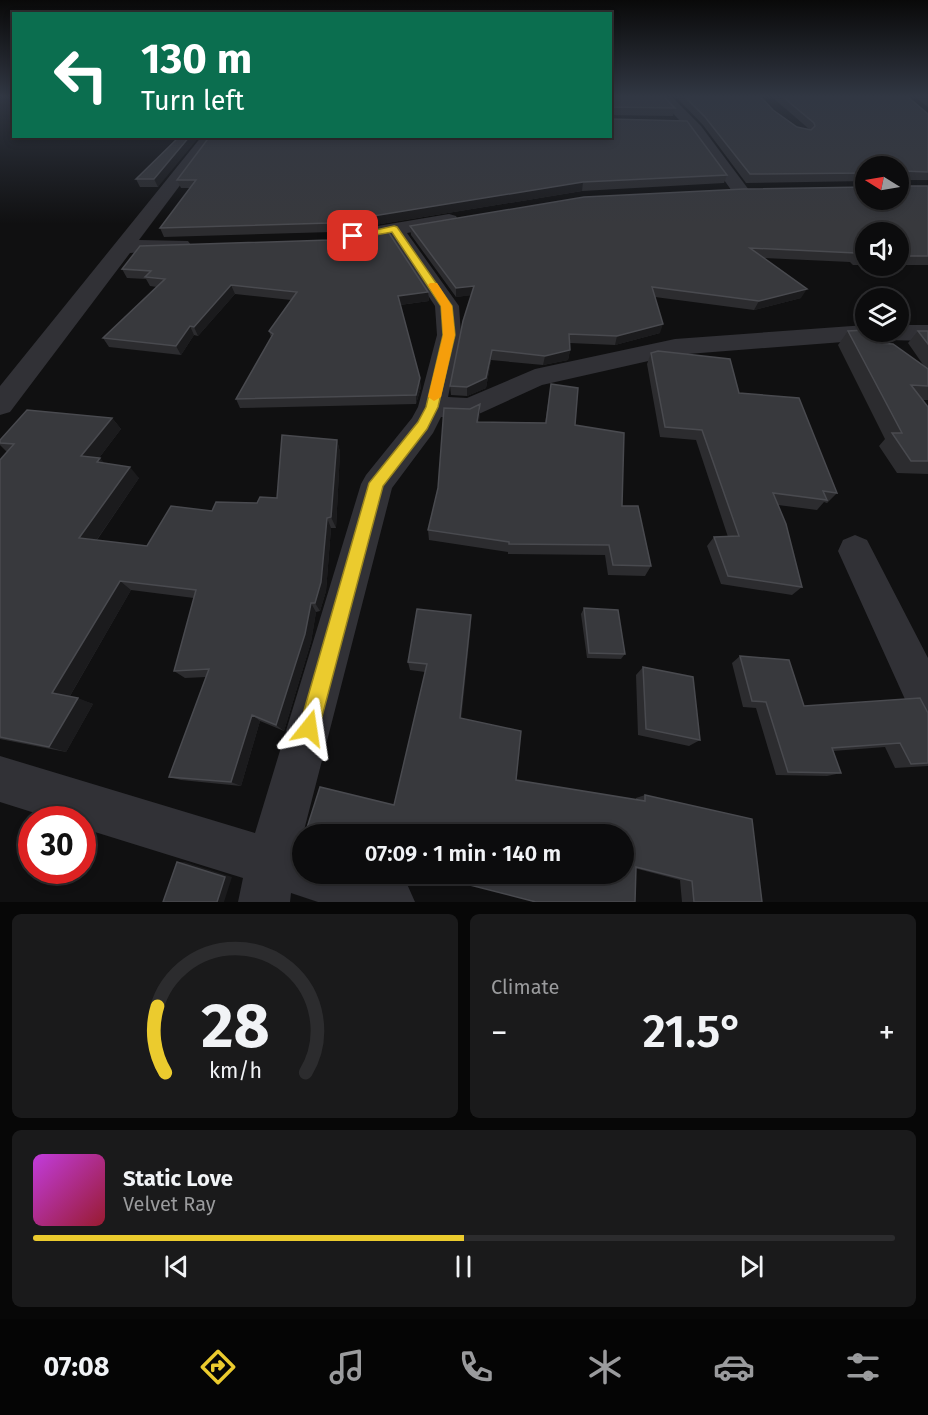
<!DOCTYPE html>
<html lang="en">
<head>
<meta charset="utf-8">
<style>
  body { margin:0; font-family:"Fira Sans",sans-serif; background:#1a1a1b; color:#f1f3f6; height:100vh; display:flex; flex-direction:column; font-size:22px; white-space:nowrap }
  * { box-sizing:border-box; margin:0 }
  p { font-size:20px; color:#9a9b9d }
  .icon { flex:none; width:33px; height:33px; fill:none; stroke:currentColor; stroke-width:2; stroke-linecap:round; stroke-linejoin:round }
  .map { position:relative; height:902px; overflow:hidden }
  .sheet { display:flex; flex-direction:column; gap:12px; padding:12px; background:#070707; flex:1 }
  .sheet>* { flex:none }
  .guide { position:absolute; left:12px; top:12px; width:600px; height:126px; border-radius:0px; box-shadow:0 3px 9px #0003,0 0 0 2px #2c2c2e; background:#0b6e4f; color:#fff; overflow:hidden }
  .needle { width:39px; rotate:281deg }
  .tools { position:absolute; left:855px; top:156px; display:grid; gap:12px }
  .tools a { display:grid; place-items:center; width:54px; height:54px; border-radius:50%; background:#0c0c0d; box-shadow:0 3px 9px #0003,0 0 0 2px #2c2c2e; font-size:30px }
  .speed { position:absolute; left:18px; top:806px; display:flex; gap:12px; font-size:30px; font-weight:700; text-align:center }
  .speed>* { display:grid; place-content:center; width:78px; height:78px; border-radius:50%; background:#0c0c0d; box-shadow:0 3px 9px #0003,0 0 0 2px #2c2c2e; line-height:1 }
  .speed .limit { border:9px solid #d22; background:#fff; color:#111 }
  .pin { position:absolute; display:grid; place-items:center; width:51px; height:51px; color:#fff; margin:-26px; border-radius:12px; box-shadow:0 3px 9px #0006 }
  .me { position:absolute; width:66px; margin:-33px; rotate:15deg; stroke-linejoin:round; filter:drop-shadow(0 0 4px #0008) }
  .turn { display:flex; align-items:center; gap:21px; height:126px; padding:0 30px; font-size:27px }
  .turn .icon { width:78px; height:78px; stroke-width:2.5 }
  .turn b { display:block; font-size:42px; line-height:51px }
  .big { font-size:45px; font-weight:600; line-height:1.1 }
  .sheet .card { flex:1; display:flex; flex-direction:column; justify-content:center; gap:9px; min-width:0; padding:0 21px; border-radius:9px; background:#1a1a1b }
  .sheet .dial { align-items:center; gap:0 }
  .dial svg { height:156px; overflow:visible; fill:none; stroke:#2c2c2e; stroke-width:7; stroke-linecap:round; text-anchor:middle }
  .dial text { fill:#f1f3f6; stroke:none }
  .song { display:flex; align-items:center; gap:18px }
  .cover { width:72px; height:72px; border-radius:9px; background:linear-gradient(135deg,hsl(290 70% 55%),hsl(350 70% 35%)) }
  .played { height:6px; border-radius:3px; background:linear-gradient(90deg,#ebcb2e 50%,#2c2c2e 50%) }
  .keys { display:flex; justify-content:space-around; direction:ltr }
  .heat { display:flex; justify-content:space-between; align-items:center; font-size:33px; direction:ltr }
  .sheet .tiles { flex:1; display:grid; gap:12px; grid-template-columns:1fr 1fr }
  .card:last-child { grid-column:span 2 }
  .trip { position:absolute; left:292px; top:824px; width:342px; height:60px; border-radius:30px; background:#0c0c0d; box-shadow:0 3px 9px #0003,0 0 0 2px #2c2c2e; font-weight:600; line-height:60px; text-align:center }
  .dock { display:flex; height:96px; justify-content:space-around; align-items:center; background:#050505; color:#9a9b9d }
  .dock .icon { width:42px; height:42px }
  .dock .current { color:#ebcb2e }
  .dock b { font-size:27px; color:#f1f3f6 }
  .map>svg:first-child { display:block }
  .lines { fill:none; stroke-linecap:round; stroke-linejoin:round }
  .street { fill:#313136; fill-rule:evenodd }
  .wall { fill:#2c2c2f }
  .shaded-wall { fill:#1b1b1d }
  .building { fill:#38393d; stroke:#494a4f; stroke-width:1.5 }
  .route { fill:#ebcb2e; stroke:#99841e; stroke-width:1.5 }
  .slow { fill:#f59e0b }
</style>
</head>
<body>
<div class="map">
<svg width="928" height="902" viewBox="0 0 928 902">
  <rect width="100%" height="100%" fill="#101011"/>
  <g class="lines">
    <path class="street" d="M658 97H672L701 126 749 190 746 194H734L690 132Z
      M202 136H217L139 240 188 241 191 245 188 249 130 253 10 412 0 415V386Z
      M449 214 456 216 458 220 456 224 407 233 459 306 461 335 448 397 467 398 535 369 675 339 866 325V332H898V325H928V341L888 340 879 336 869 340 675 355 542 385 470 418 441 417 433 433 392 488 300 846 303 847V873H380L407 884 415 902H318L291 893 290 902H238L243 878 82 828V819H54L0 802V756L255 833 361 484 366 475 412 418 418 407 437 335 435 306 389 236 348 243 341 241 338 237 341 233 348 231Z
      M855 535 867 540 928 658V723L913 717 838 551 843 540Z"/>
  </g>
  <path class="wall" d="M610 97 675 108 673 116 610 115Z
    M676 97H761L773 110 797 127 809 129 772 97H908L928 114V180H901V184L904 186H928V265H898V232H866V265H853L850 262 764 258 801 298 754 310 655 297 660 333 615 345 570 343V350L568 360 543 365 491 360 486 388 467 396 451 395 450 386 471 295 456 297 411 235 410 226 898 200 866 166V181L746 183 703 125Z
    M915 97H928V107Z
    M180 136 158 187H140L136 179Z
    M727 175 724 183 582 191 332 232 164 237 160 228 190 188H181L177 180Z
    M122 269 428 292 429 301 400 305 421 387 416 404 240 408 236 399 271 337 269 331 291 300 235 294 198 336 194 335 181 355 109 347 103 338 157 287 150 286 146 279 127 278Z
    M848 331 924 366 908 343 918 331H928V400H923L928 407V474L897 473 879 446 885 439 838 345Z
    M651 353 739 393 837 493 827 503 824 502 817 510 778 505 802 587 792 595 721 584 707 546 714 537H728L696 440 660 437 647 364Z
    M551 384 622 506 651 566 645 576 608 575 605 555 508 554V552L429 540 428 530 470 409 480 404 479 422 545 423Z
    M112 418 121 429 99 458 105 464 139 478 97 540 147 546 212 511 257 503 277 498 337 440 340 452 336 528H331L326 591 320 611 316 612 311 642 284 731 260 721 241 786 181 780 169 777 206 677 185 678 174 671 194 598 131 590 70 696 93 704 66 752 0 739V460L7 452 0 445V440Z
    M584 608 625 654 621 659 587 658 581 614Z
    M471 615 461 718 516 780 636 800V798L645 795 762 902H682L680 880 394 805 425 672 410 670 408 662Z
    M740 656 804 706 928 713V766L895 768 885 747 833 751 841 773 827 776 776 775 756 708 743 707 732 663Z
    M643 667 700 740 689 746 638 735 636 675Z"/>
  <path class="shaded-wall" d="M190 136H200L158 187 154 179Z
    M583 182 582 191 332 232 330 223Z
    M231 285 235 294 198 336 194 327Z
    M474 286V295L456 297V288Z
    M807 289 801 298 754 310 759 301Z
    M428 292 429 301 399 305 398 296Z
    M663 324 660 333 615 345 617 336Z
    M190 326 194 335 181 355 176 346Z
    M492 350 491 360 486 388 467 396V387Z
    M570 350 568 360 543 365 545 356Z
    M420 378 421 387 416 404V395Z
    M480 404V416L476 433 477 422Z
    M112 418 121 429 92 467 81 456Z
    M337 440 340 452 336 528 331 517Z
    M100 458 110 469 97 462Z
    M130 467 139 478 91 548 79 538Z
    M327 518 331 528 326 591 320 611 315 603Z
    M120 581 131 590 68 699 52 693Z
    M311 603 316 612 311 642 284 731 276 725Z
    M471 615V625L461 725 460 718Z
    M78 698 93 704 66 752 49 747Z
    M252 715 260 721 241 786 231 782Z
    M177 862H185L232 877 224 902H217Z"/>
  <path class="building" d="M610 97H664L675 108 611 107 610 108Z
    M685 97H761L773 110 797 127 811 130 815 126 814 123 783 97H908L928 114V172L903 171 901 174V184L904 186H928V256H898V232H866V256H859L856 253 750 248 807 289 759 301 652 287 663 324 617 336 569 334 570 350 545 356 492 350 486 378 467 387 450 386 463 321 474 286 456 288 410 226 584 197 744 189 866 187V200H898V166H866V173L750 174 705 117Z
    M610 119 687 121 727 175 583 182 330 223 160 228 196 180H177L210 136H610Z
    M180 136H190L154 179H136Z
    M387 230 428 292 398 296 420 378 416 395 236 399 273 334 269 331 297 292 231 285 194 327 190 326 176 346 103 338 165 279 145 277 151 271 122 269 140 246 330 240Z
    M866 330V332H869L878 343 893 344 928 369V386L911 385 928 407V461H911L892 433H902L848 331Z
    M918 331H928V344Z
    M658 351 730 359 739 393 799 398 837 493 823 491 827 500 773 493 786 524 802 587 728 576 714 537 739 536 702 430 665 427 651 353Z
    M551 384 578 388 575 425 624 433 622 506H638L651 566 613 565 609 545 509 544V542L428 530 438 488 444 408 470 409 480 404 477 422 546 423Z
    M27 410 112 418 81 456 100 458 97 462 130 467 79 538 147 546 171 506 212 511 216 502 257 503 260 497 277 498 282 435 337 440 331 517 327 518 321 582 315 603H311L305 634 276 725 252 715 231 782 169 777 209 669 174 671 196 590 120 581 52 693 78 698 49 747 0 737V460L14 444 0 443V440Z
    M584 608 618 610 625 654 589 653Z
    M417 609 471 615 460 718 521 731 516 780 645 801V795L752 819 762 902H694L692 881 636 867 635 902H536L423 873H624V834H305L320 787 394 805 427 664 408 662Z
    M740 656 789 660 804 706 920 698 928 713V763L911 764 900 743 832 748 841 773 788 772 766 702 752 701Z
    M643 667 693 677 700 740 646 729Z
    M177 862 225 877 217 902H163Z"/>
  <linearGradient id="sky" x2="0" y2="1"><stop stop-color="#090909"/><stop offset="0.43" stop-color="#313743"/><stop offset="1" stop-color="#313743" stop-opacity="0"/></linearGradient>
  <rect width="928" height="224" fill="url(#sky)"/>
  <path class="route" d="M394 226 397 227 452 306 455 335 438 407 427 429 383 486 319 728 316 734 309 737 302 734 299 728 369 483 418 422 426 407 443 335 441 306 392 232 353 239 348 236Z"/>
  <path class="slow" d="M430 283H437L452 306 455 335 441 397 434 401 428 397 443 335 441 306 428 285Z"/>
</svg>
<div class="tools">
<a><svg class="needle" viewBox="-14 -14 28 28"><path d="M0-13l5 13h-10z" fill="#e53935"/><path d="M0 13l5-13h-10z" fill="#9a9b9d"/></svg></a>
<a><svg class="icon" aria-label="sound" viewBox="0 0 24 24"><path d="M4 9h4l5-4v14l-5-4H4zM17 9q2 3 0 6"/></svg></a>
<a><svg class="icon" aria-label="layers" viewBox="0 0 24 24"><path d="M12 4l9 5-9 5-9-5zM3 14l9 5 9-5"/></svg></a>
</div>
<div class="speed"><div class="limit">30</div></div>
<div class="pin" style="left:353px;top:236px;background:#d93025"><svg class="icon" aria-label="arrive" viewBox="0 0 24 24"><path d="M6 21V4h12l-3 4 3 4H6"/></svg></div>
<svg class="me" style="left:309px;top:728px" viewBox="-20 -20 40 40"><path d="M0-17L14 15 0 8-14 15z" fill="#ebcb2e" stroke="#fff" stroke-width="4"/></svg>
<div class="trip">07:09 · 1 min · 140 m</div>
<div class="guide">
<div class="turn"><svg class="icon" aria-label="left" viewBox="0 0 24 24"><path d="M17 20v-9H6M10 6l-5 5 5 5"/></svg><div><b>130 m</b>Turn left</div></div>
</div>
</div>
<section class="sheet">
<div class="tiles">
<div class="card dial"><svg viewBox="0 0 100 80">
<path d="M14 69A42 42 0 1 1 86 69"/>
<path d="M14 69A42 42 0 0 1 10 35" stroke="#ebcb2e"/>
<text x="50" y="56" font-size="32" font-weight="700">28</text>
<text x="50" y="72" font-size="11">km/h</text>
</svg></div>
<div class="card"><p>Climate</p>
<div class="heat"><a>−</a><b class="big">21.5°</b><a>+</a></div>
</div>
<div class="card">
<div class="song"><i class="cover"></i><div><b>Static Love</b><p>Velvet Ray</p></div></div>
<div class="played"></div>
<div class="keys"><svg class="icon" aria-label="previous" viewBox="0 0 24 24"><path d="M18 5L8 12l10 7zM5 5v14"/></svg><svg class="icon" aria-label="pause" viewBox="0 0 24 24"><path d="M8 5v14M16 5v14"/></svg><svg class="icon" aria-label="next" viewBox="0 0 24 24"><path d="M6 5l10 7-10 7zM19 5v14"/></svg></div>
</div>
</div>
</section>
<nav class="dock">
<b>07:08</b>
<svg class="icon current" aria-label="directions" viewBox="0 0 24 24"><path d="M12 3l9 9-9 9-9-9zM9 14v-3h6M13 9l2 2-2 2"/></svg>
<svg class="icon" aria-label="music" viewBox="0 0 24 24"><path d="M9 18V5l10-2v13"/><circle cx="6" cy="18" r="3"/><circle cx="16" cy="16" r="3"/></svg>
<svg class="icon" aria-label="phone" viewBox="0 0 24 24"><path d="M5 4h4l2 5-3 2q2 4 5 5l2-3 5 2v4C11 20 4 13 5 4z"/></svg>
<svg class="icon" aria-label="climate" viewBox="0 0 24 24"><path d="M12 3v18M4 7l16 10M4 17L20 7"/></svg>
<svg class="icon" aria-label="car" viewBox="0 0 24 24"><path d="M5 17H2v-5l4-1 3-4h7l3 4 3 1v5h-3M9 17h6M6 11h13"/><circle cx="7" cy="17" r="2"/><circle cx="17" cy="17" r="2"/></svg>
<svg class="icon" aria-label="filters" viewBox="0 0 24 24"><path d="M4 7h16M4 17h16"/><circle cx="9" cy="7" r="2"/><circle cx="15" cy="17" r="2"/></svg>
</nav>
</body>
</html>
